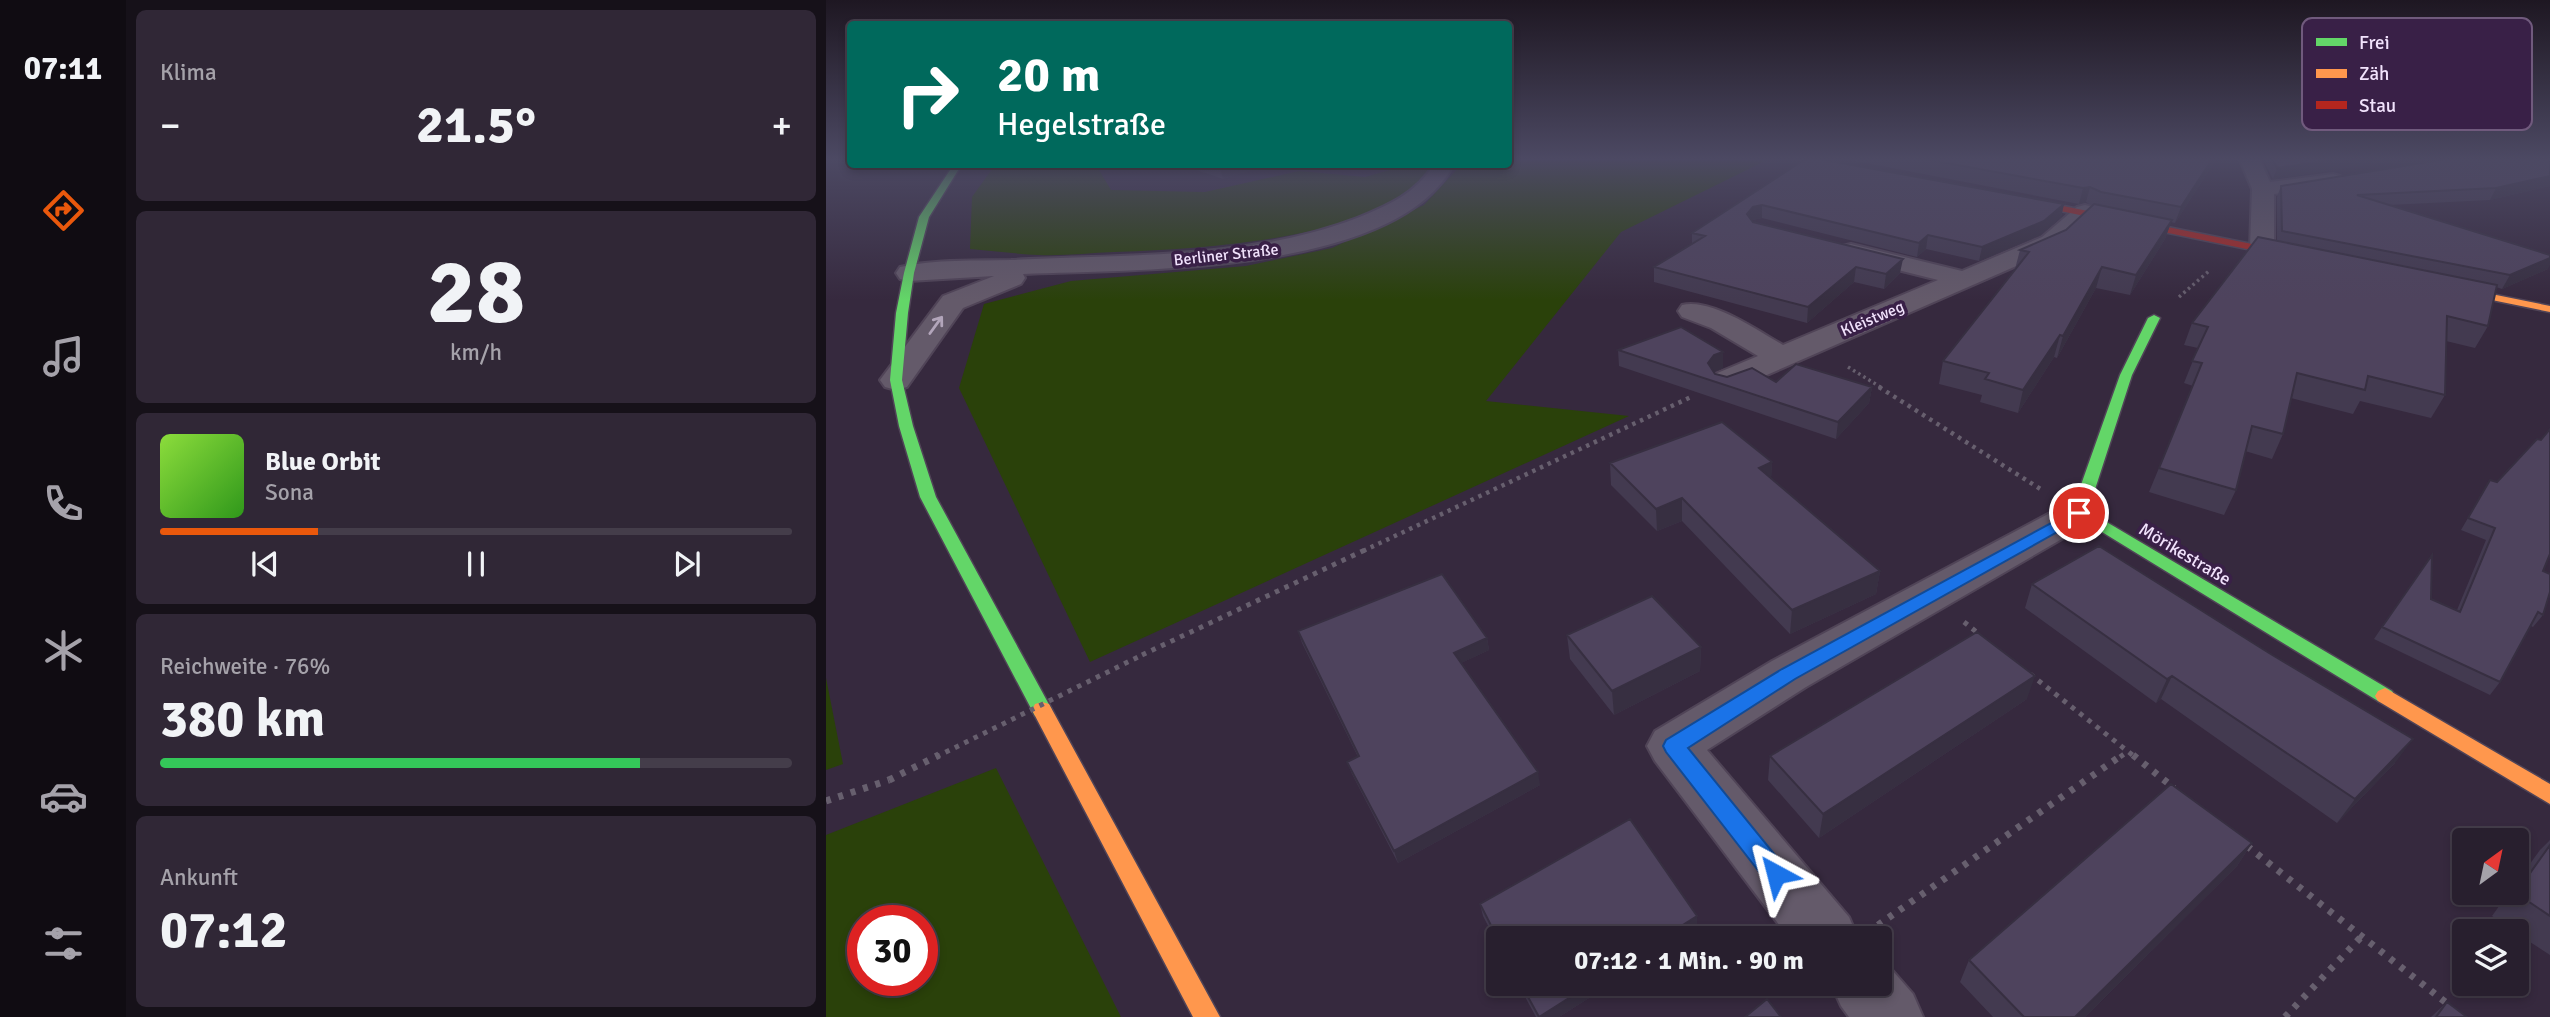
<!DOCTYPE html>
<html lang="de">
<head>
<meta charset="utf-8">
<style>
  body { margin:0; font-family:Signika,sans-serif; background:#302736; color:#f1f3f6; height:100vh; display:flex; flex-direction:column; font-size:26px; white-space:nowrap }
  * { box-sizing:border-box; margin:0 }
  p { font-size:23px; color:#a5a2aa }
  .icon { flex:none; width:38px; height:38px; fill:none; stroke:currentColor; stroke-width:2; stroke-linecap:round; stroke-linejoin:round }
  .map { position:relative; flex:1; overflow:hidden }
  .panel { display:flex; flex-direction:column; gap:10px; padding:10px; background:#161119; width:700px }
  .panel>* { flex:none }
  .top-card { position:absolute; left:21px; top:21px; width:665px; height:147px; border-radius:7px; box-shadow:0 4px 10px #0003,0 0 0 2px #443d4a; background:#00695c; color:#fff; overflow:hidden }
  .needle { width:46px; rotate:33deg }
  .fabs { position:absolute; left:1626px; top:828px; display:grid; gap:14px }
  .fabs a { display:grid; place-items:center; width:77px; height:77px; border-radius:7px; background:#281f2e; box-shadow:0 4px 10px #0003,0 0 0 2px #443d4a; font-size:35px }
  .speed { position:absolute; left:21px; top:905px; display:flex; gap:14px; font-size:35px; font-weight:700; text-align:center }
  .speed>* { display:grid; place-content:center; width:91px; height:91px; border-radius:50%; background:#281f2e; box-shadow:0 4px 10px #0003,0 0 0 2px #443d4a; line-height:1 }
  .speed .limit { border:10px solid #d22; background:#fff; color:#111 }
  .pin { position:absolute; display:grid; place-items:center; width:60px; height:60px; color:#fff; margin:-30px; border:4px solid #fff; border-radius:50%; box-shadow:0 2px 7px #0007 }
  .me { position:absolute; width:77px; margin:-38px; rotate:322deg; stroke-linejoin:round; filter:drop-shadow(0 0 5px #0008) }
  .turn { display:flex; align-items:center; gap:24px; height:147px; padding:0 35px; font-size:32px }
  .turn .icon { width:91px; height:91px; stroke-width:2.5 }
  .turn b { display:block; font-size:49px; line-height:60px }
  .big { font-size:52px; font-weight:800; line-height:1.1 }
  .panel .widget { flex:1; display:flex; flex-direction:column; justify-content:center; gap:10px; min-width:0; padding:0 24px; border-radius:10px; background:#302736 }
  .panel .dial { align-items:center; gap:0 }
  .dial b { font-size:91px; line-height:1 }
  .song { display:flex; align-items:center; gap:21px }
  .cover { width:84px; height:84px; border-radius:10px; background:linear-gradient(135deg,hsl(90 70% 55%),hsl(110 70% 35%)) }
  .played { height:7px; border-radius:4px; background:linear-gradient(90deg,#ea580c 25%,#443d4a 25%) }
  .keys { display:flex; justify-content:space-around; direction:ltr }
  .heat { display:flex; justify-content:space-between; align-items:center; font-size:38px; direction:ltr }
  .charge { height:10px; border-radius:5px; background:linear-gradient(90deg,#34c759 76%,#443d4a 0) }
  .trip { position:absolute; left:660px; top:926px; width:406px; height:70px; border-radius:7px; background:#281f2e; box-shadow:0 4px 10px #0003,0 0 0 2px #443d4a; font-weight:800; line-height:70px; text-align:center }
  main { display:flex; flex:1; min-height:0 }
  .tabs { display:flex; flex-direction:column; width:126px; justify-content:space-around; align-items:center; background:#100c12; color:#a5a2aa }
  .tabs .icon { width:49px; height:49px }
  .tabs .selected { color:#ea580c }
  .tabs b { font-size:32px; color:#f1f3f6 }
  .map>svg:first-child { display:block }
  .green { fill:#2a410a; fill-rule:evenodd }
  .lines { fill:none; stroke-linecap:round; stroke-linejoin:round }
  .street-casing { stroke:#504457; stroke-width:4 }
  .fast-casing { stroke:#504457; stroke-width:3 }
  .slow-casing { stroke:#504457; stroke-width:3 }
  .jam-casing { stroke:#504457; stroke-width:3 }
  .path-far3 { stroke:#675f6e; stroke-width:3.5; stroke-dasharray:2.5 3.5; stroke-linecap:butt }
  .path-far2 { stroke:#675f6e; stroke-width:4.5; stroke-dasharray:3.5 5; stroke-linecap:butt }
  .path-far1 { stroke:#675f6e; stroke-width:5; stroke-dasharray:4.5 6; stroke-linecap:butt }
  .path { stroke:#675f6e; stroke-width:7; stroke-dasharray:5 8; stroke-linecap:butt }
  .street { fill:#645a6a; fill-rule:evenodd }
  .fast { fill:#63d668; fill-rule:evenodd }
  .slow { fill:#ff974d; fill-rule:evenodd }
  .jam { fill:#b3261e; fill-rule:evenodd }
  .path-bridge-far1 { stroke:#675f6e; stroke-width:5; stroke-dasharray:4.5 6; stroke-linecap:butt }
  .path-bridge { stroke:#675f6e; stroke-width:7; stroke-dasharray:5 8; stroke-linecap:butt }
  .wall { fill:#433a50 }
  .shaded-wall { fill:#372f41 }
  .building { fill:#4e435d; stroke:#372f41; stroke-width:2 }
  .oneway { stroke:#b2a5ba }
  .route { fill:#1a73e8; stroke:#114b97; stroke-width:2 }
  .labels { text-anchor:middle; stroke-width:7; stroke-linejoin:round; paint-order:stroke }
  .far-street-label { font-size:16px; fill:#f1e2fc; stroke:#392047 }
  .street-label { font-size:18px; fill:#f1e2fc; stroke:#392047 }
  .key { fill:#392047; stroke:#705a7d; stroke-width:2 }
  .key-label { font-size:19px; fill:#f1e2fc }
</style>
</head>
<body>
<main>
<nav class="tabs">
<b>07:11</b>
<svg class="icon selected" aria-label="directions" viewBox="0 0 24 24"><path d="M12 3l9 9-9 9-9-9zM9 14v-3h6M13 9l2 2-2 2"/></svg>
<svg class="icon" aria-label="music" viewBox="0 0 24 24"><path d="M9 18V5l10-2v13"/><circle cx="6" cy="18" r="3"/><circle cx="16" cy="16" r="3"/></svg>
<svg class="icon" aria-label="phone" viewBox="0 0 24 24"><path d="M5 4h4l2 5-3 2q2 4 5 5l2-3 5 2v4C11 20 4 13 5 4z"/></svg>
<svg class="icon" aria-label="climate" viewBox="0 0 24 24"><path d="M12 3v18M4 7l16 10M4 17L20 7"/></svg>
<svg class="icon" aria-label="car" viewBox="0 0 24 24"><path d="M5 17H2v-5l4-1 3-4h7l3 4 3 1v5h-3M9 17h6M6 11h13"/><circle cx="7" cy="17" r="2"/><circle cx="17" cy="17" r="2"/></svg>
<svg class="icon" aria-label="filters" viewBox="0 0 24 24"><path d="M4 7h16M4 17h16"/><circle cx="9" cy="7" r="2"/><circle cx="15" cy="17" r="2"/></svg>
</nav>
<section class="panel">
<div class="widget"><p>Klima</p>
<div class="heat"><a>−</a><b class="big">21.5°</b><a>+</a></div>
</div>
<div class="widget dial"><b>28</b><p>km/h</p></div>
<div class="widget">
<div class="song"><i class="cover"></i><div><b>Blue Orbit</b><p>Sona</p></div></div>
<div class="played"></div>
<div class="keys"><svg class="icon" aria-label="previous" viewBox="0 0 24 24"><path d="M18 5L8 12l10 7zM5 5v14"/></svg><svg class="icon" aria-label="pause" viewBox="0 0 24 24"><path d="M8 5v14M16 5v14"/></svg><svg class="icon" aria-label="next" viewBox="0 0 24 24"><path d="M6 5l10 7-10 7zM19 5v14"/></svg></div>
</div>
<div class="widget"><p>Reichweite · 76%</p><b class="big">380 km</b><div class="charge"></div></div>
<div class="widget"><p>Ankunft</p><b class="big">07:12</b></div>
</section>
<div class="map">
<svg width="1724" height="1017" viewBox="0 0 1724 1017">
  <rect width="100%" height="100%" fill="#36293e"/>
  <path class="green" d="M683 158H926L941 160 795 232 660 401 803 416 264 662 133 388 158 304 245 281 420 266 506 248 598 205 635 165 682 164Z
    M169 165H270L285 190 379 192 473 171 539 177 581 165H605C568 241 363 249 288 252 263 253 238 256 213 255 190 254 167 251 144 249L146 197Z
    M0 678 17 764 0 770Z
    M170 768 295 1017H0V835ZM37 920H96V980H37Z"/>
  <g class="lines">
    <defs>
      <path id="street" d="M1413 158H1433L1444 182 1507 174 1514 176 1518 180 1514 184 1507 186 1448 194V248L1445 253 1436 255 1427 253 1424 248 1426 189Z
        M608 164H628C570 276 307 269 197 274L199 278 195 284 137 308 81 387 70 390 59 387 54 380 117 296 168 276 83 281 74 279 70 273 74 267C109 259 149 261 185 260 301 254 421 260 531 218 561 206 591 193 608 164Z
        M1259 205 1267 207 1270 212 1234 247 911 388 900 391 889 388 884 381 889 374 932 356 885 328 856 317 852 311 856 305C886 298 932 331 957 345L1112 280 1016 256 1013 251 1016 246 1025 244 1136 271 1216 237 1251 207Z
        M1253 501 1267 505 1272 513 1267 521 980 687 881 750 1023 917 1032 938H963L829 761 821 746 829 731 946 661 1239 505Z
        M1054 959 1059 962 1087 994 1097 1017H1023L1015 1006 1005 984H1054Z"/>
      <path id="fast" d="M966 158H982L1033 168 1029 171Z
        M128 164H136L103 217 88 273 82 313 76 380 87 426 110 497 226 710 223 716 216 718 209 716 94 497 73 426 64 380 70 313 78 273 93 217Z
        M1328 315 1334 318 1306 375 1262 511 1566 691 1569 696 1566 701 1559 704 1552 701 1245 513 1294 375 1322 318Z"/>
      <path id="slow" d="M1616 284 1724 306V312L1612 289V285Z
        M1559 688 1724 784V804L1552 701 1549 696 1552 691Z
        M216 702 223 704 394 1017H367L206 710 209 704Z"/>
      <path id="jam" d="M1188 196 1475 254 1480 257 1475 260 1185 201 1183 199Z"/>
    </defs>
    <use href="#street" class="street-casing"/>
    <use href="#fast" class="fast-casing"/>
    <use href="#slow" class="slow-casing"/>
    <use href="#jam" class="jam-casing"/>
    <path class="path-far3" d="M1353 297 1383 271
      M1022 367 1056 388"/>
    <path class="path-far2" d="M1053 387 1216 490
      M537 551 867 396"/>
    <path class="path-far1" d="M1138 622 1153 634
      M316 655 541 549
      M1204 674 1309 757
      M1294 757 1301 752"/>
    <path class="path" d="M1307 755 1348 788
      M0 801 63 780
      M1421 846 1623 1005
      M1052 925 1296 755
      M1459 1017 1536 936"/>
    <use href="#street" class="street"/>
    <use href="#fast" class="fast"/>
    <use href="#slow" class="slow"/>
    <use href="#jam" class="jam"/>
    <path class="path-bridge-far1" d="M110 757 316 655"/>
    <path class="path-bridge" d="M63 780 113 755"/>
  </g>
  <path class="wall" d="M981 158 1238 204 1235 217 1215 235 1153 261 1100 249 1091 257 936 218 926 220 927 222 1074 273 1058 289 1028 282 981 323 828 282V267L866 244V233Z
    M1014 158H1391L1349 223 1345 222 1339 239 1304 295 1270 288 1231 358 1228 357 1192 413 1154 402 1156 395 1113 384 1117 361 1189 269 1194 250 1240 230 1266 206 1260 202 1253 204Z
    M1439 158H1586L1447 179 1438 162Z
    M1724 158V186L1664 200 1563 205 1722 269 1676 289 1670 287 1662 326 1649 348 1620 341 1619 395 1605 418 1534 401 1527 414 1465 398 1457 434 1446 459 1419 451 1410 490 1398 515 1323 492 1367 386 1358 383 1372 348 1358 345 1366 323 1451 241V197L1455 186Z
    M353 164H444L397 179Z
    M792 350 897 352V368L888 372 889 374 901 377 950 382 1046 387 1043 403 1010 439 793 366Z
    M1715 440 1717 615 1707 627 1705 626 1674 682 1664 695 1548 639 1556 627 1605 599 1631 610 1660 540 1635 530 1664 480 1671 482Z
    M946 462 945 478 1054 571 1050 594 964 634 856 521 831 531 785 485 784 463Z
    M1206 584 1569 763 1511 823 1335 699 1330 703 1199 608Z
    M472 631 661 638 663 650 635 663 714 785 572 863 526 774 521 762 532 757 476 643Z
    M741 635 875 647 874 671 788 715 744 659Z
    M1201 699 993 838 942 780 944 756Z
    M1724 840V955L1690 933V931H1688L1666 916 1683 892H1690V883L1714 850Z
    M1426 843 1411 866 1259 1017H1167L1134 982 1143 960Z
    M654 904 871 916V928L672 938V945L657 916Z
    M692 984H785L733 1017H710Z
    M1621 1002 1641 1017H1605Z"/>
  <path class="shaded-wall" d="M1387 158H1391L1349 223 1355 207Z
    M1518 158H1586L1447 179 1451 168Z
    M393 164H444L397 179Z
    M1724 176V186L1664 200 1670 188Z
    M1264 187 1260 202 1253 204 1257 188Z
    M1238 204 1235 217 1215 235 1153 261 1156 247Z
    M936 205V218L926 220 921 214 927 207Z
    M1346 220 1339 239 1304 295 1310 275Z
    M1102 235 1100 249 1091 257 1093 243Z
    M1724 258V265L1722 269 1676 289 1684 275Z
    M1077 259 1074 273 1058 289 1060 274Z
    M1030 267 1028 282 981 323 982 307Z
    M1276 267 1270 288 1231 358 1237 336Z
    M1234 335 1228 357 1192 413 1197 390Z
    M897 352V368L888 372 882 379V363L888 355Z
    M1046 387 1043 403 1010 439 1012 422Z
    M946 462 945 484 933 468Z
    M856 498V521L831 531 830 509Z
    M1054 571 1050 594 964 634 966 610Z
    M661 638 663 650 631 665 628 653Z
    M875 647 874 671 788 715 786 691Z
    M1209 676 1201 699 993 838 997 814Z
    M1346 676 1335 699 1330 703 1341 679Z
    M1587 739 1569 763 1511 823 1529 799Z
    M712 772 714 785 572 863 568 851Z
    M1426 843 1411 866 1259 1017H1249Z
    M871 916V928L855 938H836Z
    M765 984H785L733 1017H713Z"/>
  <path class="building" d="M981 158H988L1238 204 1218 221 1156 247 1102 235 1093 243 936 205 927 207 921 214 927 222 1077 259 1060 274 1030 267 982 307 828 267 879 236 866 233Z
    M1093 158H1387L1355 207 1275 192 1264 187 1257 188Z
    M1446 158H1518L1451 168Z
    M1626 158H1724V176L1670 188 1531 195 1724 255V258L1684 275 1456 231 1455 186Z
    M1268 204 1346 220 1310 275 1276 267 1237 336 1234 335 1197 390 1159 379 1163 373 1117 361 1203 252 1194 250 1240 230Z
    M1432 237 1671 285 1662 326 1621 316 1619 395 1542 376 1539 390 1471 373 1457 434 1426 426 1410 490 1333 468 1376 363 1366 361 1382 327 1366 323Z
    M855 327 897 352 888 355 882 363 889 374 901 377 926 368 950 382 970 364 1046 387 1012 422 792 350Z
    M896 422 946 462 933 468 1054 571 966 610 856 498 830 509 784 463Z
    M1724 429V554L1717 571 1724 574V592L1717 615 1712 612 1674 682 1556 627 1606 555 1605 599 1634 612 1669 528 1642 518 1664 480 1671 482 1711 439 1715 440Z
    M1273 546 1443 653 1587 739 1529 799 1346 676 1341 679 1206 584Z
    M616 574 661 638 628 653 712 772 568 851 521 762 533 756 472 631Z
    M826 596 875 647 786 691 741 635Z
    M1151 632 1209 676 997 814 944 756Z
    M1345 784 1426 843 1249 1017H1198L1143 960Z
    M804 819 871 916 836 938 672 939 654 904Z
    M1724 845V916L1690 893Z
    M695 984H765L713 1017Z
    M941 999 955 1017H919Z
    M1621 1002 1641 1017H1610Z"/>
  <defs><path id="oneway-shaft" d="M-6 0H5M1.5-3L5.5 0L1.5 3" fill="none" stroke-width="1.6" stroke-linecap="round" stroke-linejoin="round" transform="scale(1.75)"/></defs>
  <use class="oneway" href="#oneway-shaft" transform="translate(110 325) rotate(-54)"/>
  <linearGradient id="sky" x2="0" y2="1"><stop stop-color="#1e1722"/><stop offset="0.53" stop-color="#4c4963"/><stop offset="1" stop-color="#4c4963" stop-opacity="0"/></linearGradient>
  <rect width="1724" height="300" fill="url(#sky)"/>
  <path class="route" d="M1253 508 1258 510 1261 513 1258 517 969 679 862 748 958 866 962 874 958 882 950 885 941 882 840 752 837 746 840 740 956 669Z"/>
  <g class="labels">
    <g class="far-street-label">
      <text transform="translate(400 254) rotate(-6)" y="6">Berliner Straße</text>
      <text transform="translate(1046 318) rotate(-23)" y="6">Kleistweg</text>
    </g>
    <g class="street-label">
      <text transform="translate(1359 554) rotate(31)" y="6">Mörikestraße</text>
    </g>
  </g>
  <rect x="1476" y="18" width="230" height="112" rx="10" class="key"/>
  <rect x="1490" y="38" width="31" height="8" fill="#63d668"/>
  <rect x="1490" y="69" width="31" height="9" fill="#ff974d"/>
  <rect x="1490" y="101" width="31" height="8" fill="#b3261e"/>
  <g class="key-label">
    <text x="1533" y="49">Frei</text>
    <text x="1533" y="80">Zäh</text>
    <text x="1533" y="112">Stau</text>
  </g>
</svg>
<div class="fabs">
<a><svg class="needle" viewBox="-14 -14 28 28"><path d="M0-13l5 13h-10z" fill="#e53935"/><path d="M0 13l5-13h-10z" fill="#a5a2aa"/></svg></a>
<a><svg class="icon" aria-label="layers" viewBox="0 0 24 24"><path d="M12 4l9 5-9 5-9-5zM3 14l9 5 9-5"/></svg></a>
</div>
<div class="speed"><div class="limit">30</div></div>
<div class="pin" style="left:1253px;top:513px;background:#d93025"><svg class="icon" aria-label="arrive" viewBox="0 0 24 24"><path d="M6 21V4h12l-3 4 3 4H6"/></svg></div>
<svg class="me" style="left:950px;top:874px" viewBox="-20 -20 40 40"><path d="M0-17L14 15 0 8-14 15z" fill="#1a73e8" stroke="#fff" stroke-width="4"/></svg>
<div class="trip">07:12 · 1 Min. · 90 m</div>
<div class="top-card">
<div class="turn"><svg class="icon" aria-label="right" viewBox="0 0 24 24"><path d="M7 20v-9h11M14 6l5 5-5 5"/></svg><div><b>20 m</b>Hegelstraße</div></div>
</div>
</div>
</main>
</body>
</html>
